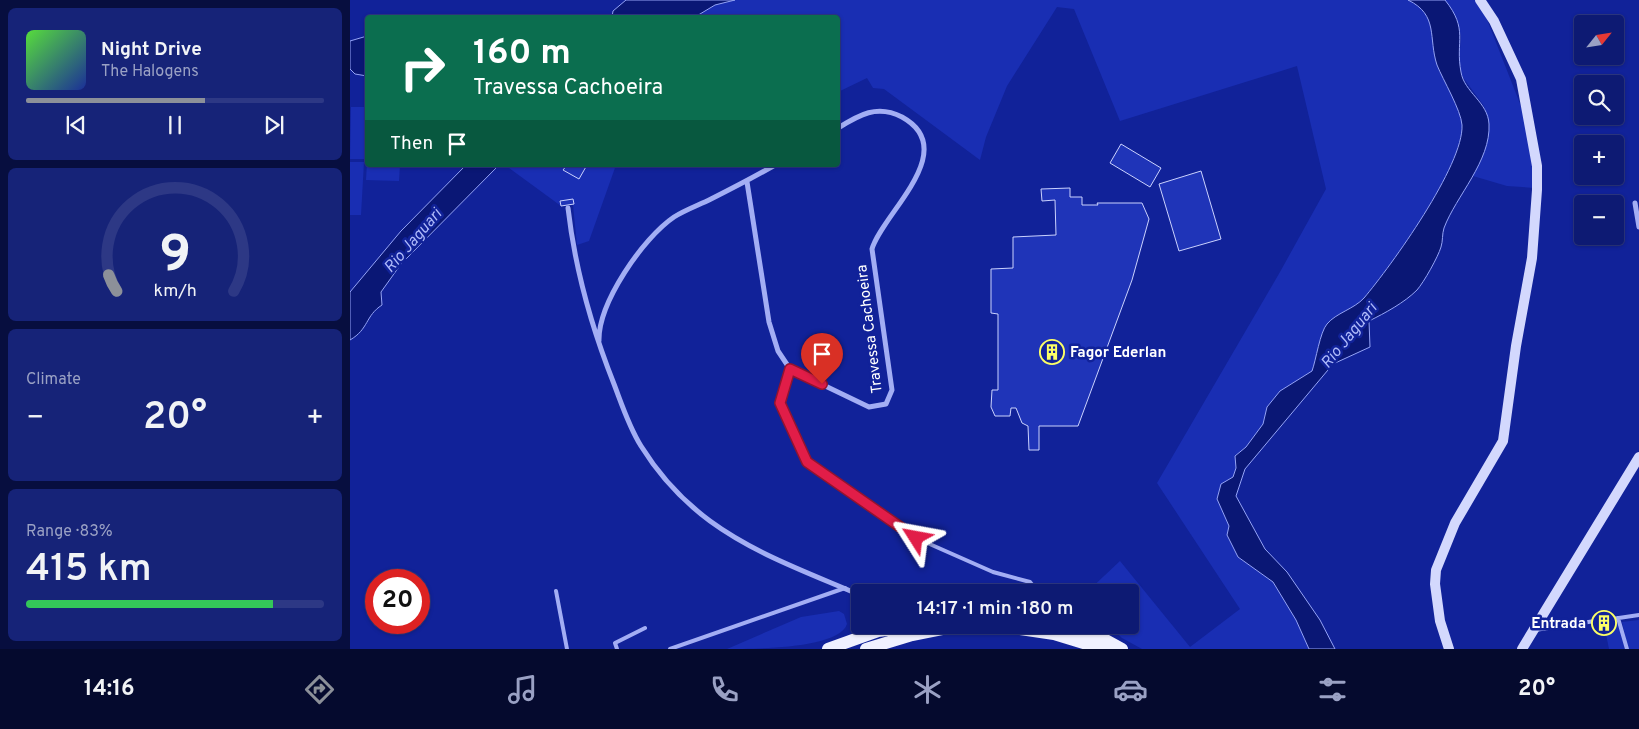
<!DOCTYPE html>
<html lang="en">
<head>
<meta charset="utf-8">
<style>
  body { margin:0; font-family:Overpass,sans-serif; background:#162378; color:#f1f3f6; height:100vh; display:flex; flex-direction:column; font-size:19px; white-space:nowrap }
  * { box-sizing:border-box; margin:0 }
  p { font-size:16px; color:#9aa1c4 }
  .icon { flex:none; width:28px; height:28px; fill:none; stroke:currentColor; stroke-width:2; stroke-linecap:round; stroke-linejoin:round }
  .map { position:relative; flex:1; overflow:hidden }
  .sheet { display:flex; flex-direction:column; gap:8px; padding:8px; background:#070e3f; width:350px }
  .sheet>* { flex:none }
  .hud { position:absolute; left:15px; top:15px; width:475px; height:152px; border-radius:5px; box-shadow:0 1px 4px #0004,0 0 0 1px #2d3885; background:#0b6e4f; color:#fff; overflow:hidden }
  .needle { width:32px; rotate:60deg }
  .controls { position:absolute; left:1224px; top:15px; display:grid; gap:10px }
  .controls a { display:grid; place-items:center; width:50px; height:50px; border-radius:5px; background:#0d1a73; box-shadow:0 1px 4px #0004,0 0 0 1px #2d3885; font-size:25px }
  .speed { position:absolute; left:15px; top:569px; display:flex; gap:10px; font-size:25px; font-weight:700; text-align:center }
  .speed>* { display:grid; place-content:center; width:65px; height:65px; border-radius:50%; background:#0d1a73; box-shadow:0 1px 4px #0004,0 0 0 1px #2d3885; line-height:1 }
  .speed .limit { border:8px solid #d22; background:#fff; color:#111 }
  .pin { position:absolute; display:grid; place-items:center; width:42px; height:42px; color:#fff; margin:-51px -21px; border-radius:50% 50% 50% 0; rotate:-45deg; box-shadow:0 0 5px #0007 }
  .pin .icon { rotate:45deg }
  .me { position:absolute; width:55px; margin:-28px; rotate:304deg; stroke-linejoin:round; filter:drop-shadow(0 0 4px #0008) }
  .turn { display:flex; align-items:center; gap:18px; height:105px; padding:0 25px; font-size:22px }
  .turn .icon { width:65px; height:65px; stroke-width:2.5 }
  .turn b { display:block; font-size:35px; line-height:42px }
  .then { display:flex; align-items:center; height:48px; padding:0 25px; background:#0003; gap:10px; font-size:19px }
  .big { font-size:38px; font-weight:600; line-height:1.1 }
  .sheet .card { flex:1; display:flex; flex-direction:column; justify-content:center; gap:8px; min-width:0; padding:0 18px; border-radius:8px; background:#162378 }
  .sheet .dial { align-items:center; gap:0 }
  .dial svg { height:130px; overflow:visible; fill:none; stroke:#2d3885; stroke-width:7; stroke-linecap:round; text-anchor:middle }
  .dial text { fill:#f1f3f6; stroke:none }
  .song { display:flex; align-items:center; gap:15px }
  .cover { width:60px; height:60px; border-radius:8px; background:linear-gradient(135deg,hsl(110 70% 55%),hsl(230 70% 35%)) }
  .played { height:5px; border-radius:2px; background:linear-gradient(90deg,#8c9099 60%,#2d3885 60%) }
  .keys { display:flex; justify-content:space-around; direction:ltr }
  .heat { display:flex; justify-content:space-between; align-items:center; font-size:28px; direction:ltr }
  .charge { height:8px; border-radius:4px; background:linear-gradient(90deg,#34c759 83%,#2d3885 0) }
  .trip { position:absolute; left:501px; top:584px; width:288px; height:50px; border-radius:5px; background:#0d1a73; box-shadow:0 1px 4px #0004,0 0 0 1px #2d3885; font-weight:600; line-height:50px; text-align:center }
  .tab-bar { display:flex; height:80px; justify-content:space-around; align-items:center; background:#050a2e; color:#9aa1c4 }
  .tab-bar .icon { width:35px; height:35px }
  .tab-bar .current { color:#8c9099 }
  .tab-bar b { font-size:22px; color:#f1f3f6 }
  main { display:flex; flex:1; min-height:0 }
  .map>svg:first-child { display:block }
  .green { fill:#192eb3 }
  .water { fill:#0a1775; stroke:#95a4f7 }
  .building { fill:#1f34b8; stroke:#cbd2fe }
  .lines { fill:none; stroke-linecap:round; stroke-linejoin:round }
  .lane { stroke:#a3aef4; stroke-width:4 }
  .street { stroke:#a3aef4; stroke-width:5 }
  .secondary { stroke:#d3d8fd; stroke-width:10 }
  .primary { stroke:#f0f1ff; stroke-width:12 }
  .route-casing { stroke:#92132f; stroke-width:12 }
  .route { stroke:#e11d48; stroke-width:9 }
  .labels { text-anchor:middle; stroke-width:5; stroke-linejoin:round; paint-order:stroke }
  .street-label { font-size:15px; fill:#fff; stroke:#129 }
  .poi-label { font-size:15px; font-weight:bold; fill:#fff; stroke:#129; text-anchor:start }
  .water-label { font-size:16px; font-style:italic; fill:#afbafa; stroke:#129 }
</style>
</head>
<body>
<main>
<section class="sheet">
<div class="card">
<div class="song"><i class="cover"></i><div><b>Night Drive</b><p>The Halogens</p></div></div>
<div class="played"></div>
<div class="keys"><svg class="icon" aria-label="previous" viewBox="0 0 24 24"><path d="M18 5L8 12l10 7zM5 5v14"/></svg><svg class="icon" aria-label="pause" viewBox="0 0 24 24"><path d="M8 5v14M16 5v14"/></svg><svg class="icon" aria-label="next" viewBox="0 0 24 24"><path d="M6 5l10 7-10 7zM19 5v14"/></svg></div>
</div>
<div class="card dial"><svg viewBox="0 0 100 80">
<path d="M14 69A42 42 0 1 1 86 69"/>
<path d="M14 69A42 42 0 0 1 9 59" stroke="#8c9099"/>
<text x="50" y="56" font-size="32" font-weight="700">9</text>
<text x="50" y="72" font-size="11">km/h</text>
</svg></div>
<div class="card"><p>Climate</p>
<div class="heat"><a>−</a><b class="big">20°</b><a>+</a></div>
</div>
<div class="card"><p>Range · 83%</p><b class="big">415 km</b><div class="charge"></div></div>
</section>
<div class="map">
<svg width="1289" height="649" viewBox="0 0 1289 649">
  <rect width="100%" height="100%" fill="#129"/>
  <path class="green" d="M385 0H1058C1089 15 1078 38 1087 65 1093 80 1111 110 1112 124 1114 165 1041 266 1014 298 1004 309 986 313 977 324 971 332 966 361 962 371L930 391 917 407 913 424 896 447 885 456 886 468 883 477 871 484 867 499 879 526 888 557 923 582 946 620 959 649H792L772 638 758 625H780V592H737L770 561 840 647 890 609 807 483 930 272 976 189 947 66 770 121 724 9 707 7 657 86 636 137 630 160 534 89 523 88 517 78 488 92V18H345L365 5Z
    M1095 0H1126L1136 17 1176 119 1185 188 1157 186 1123 176 1139 136 1134 106 1112 76 1109 61 1111 37 1108 22Z
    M1 107H17V159H0Z
    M0 162H14L11 215H0Z
    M17 163 18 165H50L49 181 16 180Z
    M155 165H266L239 241 227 245 223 205 211 206Z
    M489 611 494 614 497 624C489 649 403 649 377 649L451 617Z
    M1267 620 1275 649H1259L1256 634Z
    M1289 620V649H1278L1272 622Z"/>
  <path class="water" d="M276 0H385L365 5 345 17H262L263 11Z
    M1058 0H1095C1119 30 1105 41 1111 72 1114 92 1138 102 1139 124 1141 161 1106 196 1094 228 1092 234 1093 241 1091 247 1088 257 1074 282 1067 290 1054 303 1035 313 1019 321L1020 347 983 364 895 469 886 496 915 549 937 572 970 620 985 649H959L946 620 923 582 888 557 877 535 879 526 867 499 871 484 883 477 886 468 885 456 896 447 913 424 917 407 930 391 962 371C966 360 970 332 977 324 986 313 1004 309 1014 298 1041 266 1114 165 1112 125 1111 110 1093 80 1087 65 1078 38 1089 15 1058 0Z
    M17 36V76L5 74 0 69V41Z
    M116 165H149L51 264 31 292 32 305C15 316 19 329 0 340V292L51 231Z"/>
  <path class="building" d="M771 144 811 168 800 187 760 163Z
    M217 165H237L229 179 213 170Z
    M851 171 871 239 829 251 809 184Z
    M720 188V197H732V205H748L747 203H792L799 219 782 280 728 426H689V450H679L678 426 672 423 666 408H661L660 416H645L641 407 642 390H648V314L641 313V269L663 268V237L706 235 705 200 692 201 691 189Z
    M223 199 224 204 211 206 210 201Z
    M1252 611 1265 622 1256 634 1243 625Z"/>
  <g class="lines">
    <path class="lane" d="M440 369 430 403 457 462 566 538 643 572 680 582 688 592
      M206 591 217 649
      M1268 618 1277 649
      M1262 619 1289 615
      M745 625 756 634
      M1185 630 1245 621
      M267 649 265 643 295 628
      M320 649 495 588"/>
    <path class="street" d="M397 182 419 322 428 351 440 369 519 407 536 404 542 390 522 249C532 214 612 150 552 117 527 104 509 115 488 128
      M1285 203 1289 227
      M218 208C225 269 241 326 264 384 272 405 279 427 291 446 309 475 333 501 360 521 405 554 459 573 510 595
      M249 341C248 303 293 238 324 217 335 210 349 205 361 199 383 188 404 177 425 165"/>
    <path class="secondary" d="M1099 649 1090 621 1085 584 1086 570 1105 523 1153 441 1166 346 1182 258 1187 190V166L1171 79 1144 21 1130 0
      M1172 649 1289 457"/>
    <path class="primary" d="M642 625 704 634 753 649
      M711 625 752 638 772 649
      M478 649 528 631 569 626
      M516 649 562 635 612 625"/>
  </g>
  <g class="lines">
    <defs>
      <path id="route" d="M472 384 440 369 430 403 457 462 566 538"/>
    </defs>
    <use href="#route" class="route-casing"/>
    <use href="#route" class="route"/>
  </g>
  <defs>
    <symbol id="building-ring" viewBox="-11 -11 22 22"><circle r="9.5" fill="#129" stroke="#fcff66" stroke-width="1.5"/><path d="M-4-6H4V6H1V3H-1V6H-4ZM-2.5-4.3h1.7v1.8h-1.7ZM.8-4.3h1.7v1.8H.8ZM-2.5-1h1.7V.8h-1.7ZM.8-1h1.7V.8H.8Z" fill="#fcff66"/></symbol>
  </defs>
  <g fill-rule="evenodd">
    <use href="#building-ring" x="688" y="338" width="28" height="28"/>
    <use href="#building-ring" x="1240" y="609" width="28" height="28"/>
  </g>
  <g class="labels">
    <g class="street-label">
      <text transform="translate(519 329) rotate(-97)" y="5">Travessa Cachoeira</text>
    </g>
    <g class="poi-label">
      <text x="720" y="357">Fagor Ederlan</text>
      <text x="1236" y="628" text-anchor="end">Entrada</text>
    </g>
    <g class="water-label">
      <text transform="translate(62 240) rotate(-49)" y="6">Rio Jaguari</text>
      <text transform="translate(998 335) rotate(-51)" y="6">Rio Jaguari</text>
    </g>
  </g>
</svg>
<div class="controls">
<a><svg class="needle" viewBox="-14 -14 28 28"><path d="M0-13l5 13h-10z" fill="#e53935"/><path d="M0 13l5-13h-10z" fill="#9aa1c4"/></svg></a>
<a><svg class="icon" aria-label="search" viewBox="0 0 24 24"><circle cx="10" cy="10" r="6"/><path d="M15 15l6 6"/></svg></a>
<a>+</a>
<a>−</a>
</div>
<div class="speed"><div class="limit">20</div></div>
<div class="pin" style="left:472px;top:384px;background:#d93025"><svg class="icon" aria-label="arrive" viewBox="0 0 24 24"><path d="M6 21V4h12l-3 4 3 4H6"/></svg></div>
<svg class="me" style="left:566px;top:538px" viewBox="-20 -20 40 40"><path d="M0-17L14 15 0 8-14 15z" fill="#e11d48" stroke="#fff" stroke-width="4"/></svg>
<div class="trip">14:17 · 1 min · 180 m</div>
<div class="hud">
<div class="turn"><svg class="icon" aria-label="right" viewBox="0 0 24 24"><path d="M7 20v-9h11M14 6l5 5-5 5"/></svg><div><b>160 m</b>Travessa Cachoeira</div></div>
<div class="then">Then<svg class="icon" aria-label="arrive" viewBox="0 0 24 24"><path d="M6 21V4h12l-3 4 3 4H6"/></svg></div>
</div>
</div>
</main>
<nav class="tab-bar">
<b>14:16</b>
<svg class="icon current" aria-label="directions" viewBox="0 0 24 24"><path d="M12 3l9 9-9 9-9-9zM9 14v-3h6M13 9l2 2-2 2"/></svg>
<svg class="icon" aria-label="music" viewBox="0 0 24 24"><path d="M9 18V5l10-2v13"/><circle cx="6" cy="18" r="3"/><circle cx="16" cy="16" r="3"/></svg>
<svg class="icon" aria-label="phone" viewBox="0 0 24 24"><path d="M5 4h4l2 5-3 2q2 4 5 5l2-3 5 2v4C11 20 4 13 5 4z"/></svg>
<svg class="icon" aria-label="climate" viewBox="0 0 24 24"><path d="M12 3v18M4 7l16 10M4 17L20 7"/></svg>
<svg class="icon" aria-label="car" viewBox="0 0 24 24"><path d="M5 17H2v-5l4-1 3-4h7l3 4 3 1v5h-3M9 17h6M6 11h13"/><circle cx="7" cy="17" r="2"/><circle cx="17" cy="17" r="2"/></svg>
<svg class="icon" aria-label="filters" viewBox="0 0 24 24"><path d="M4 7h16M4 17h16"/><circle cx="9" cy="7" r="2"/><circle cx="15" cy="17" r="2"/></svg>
<b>20°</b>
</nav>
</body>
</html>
